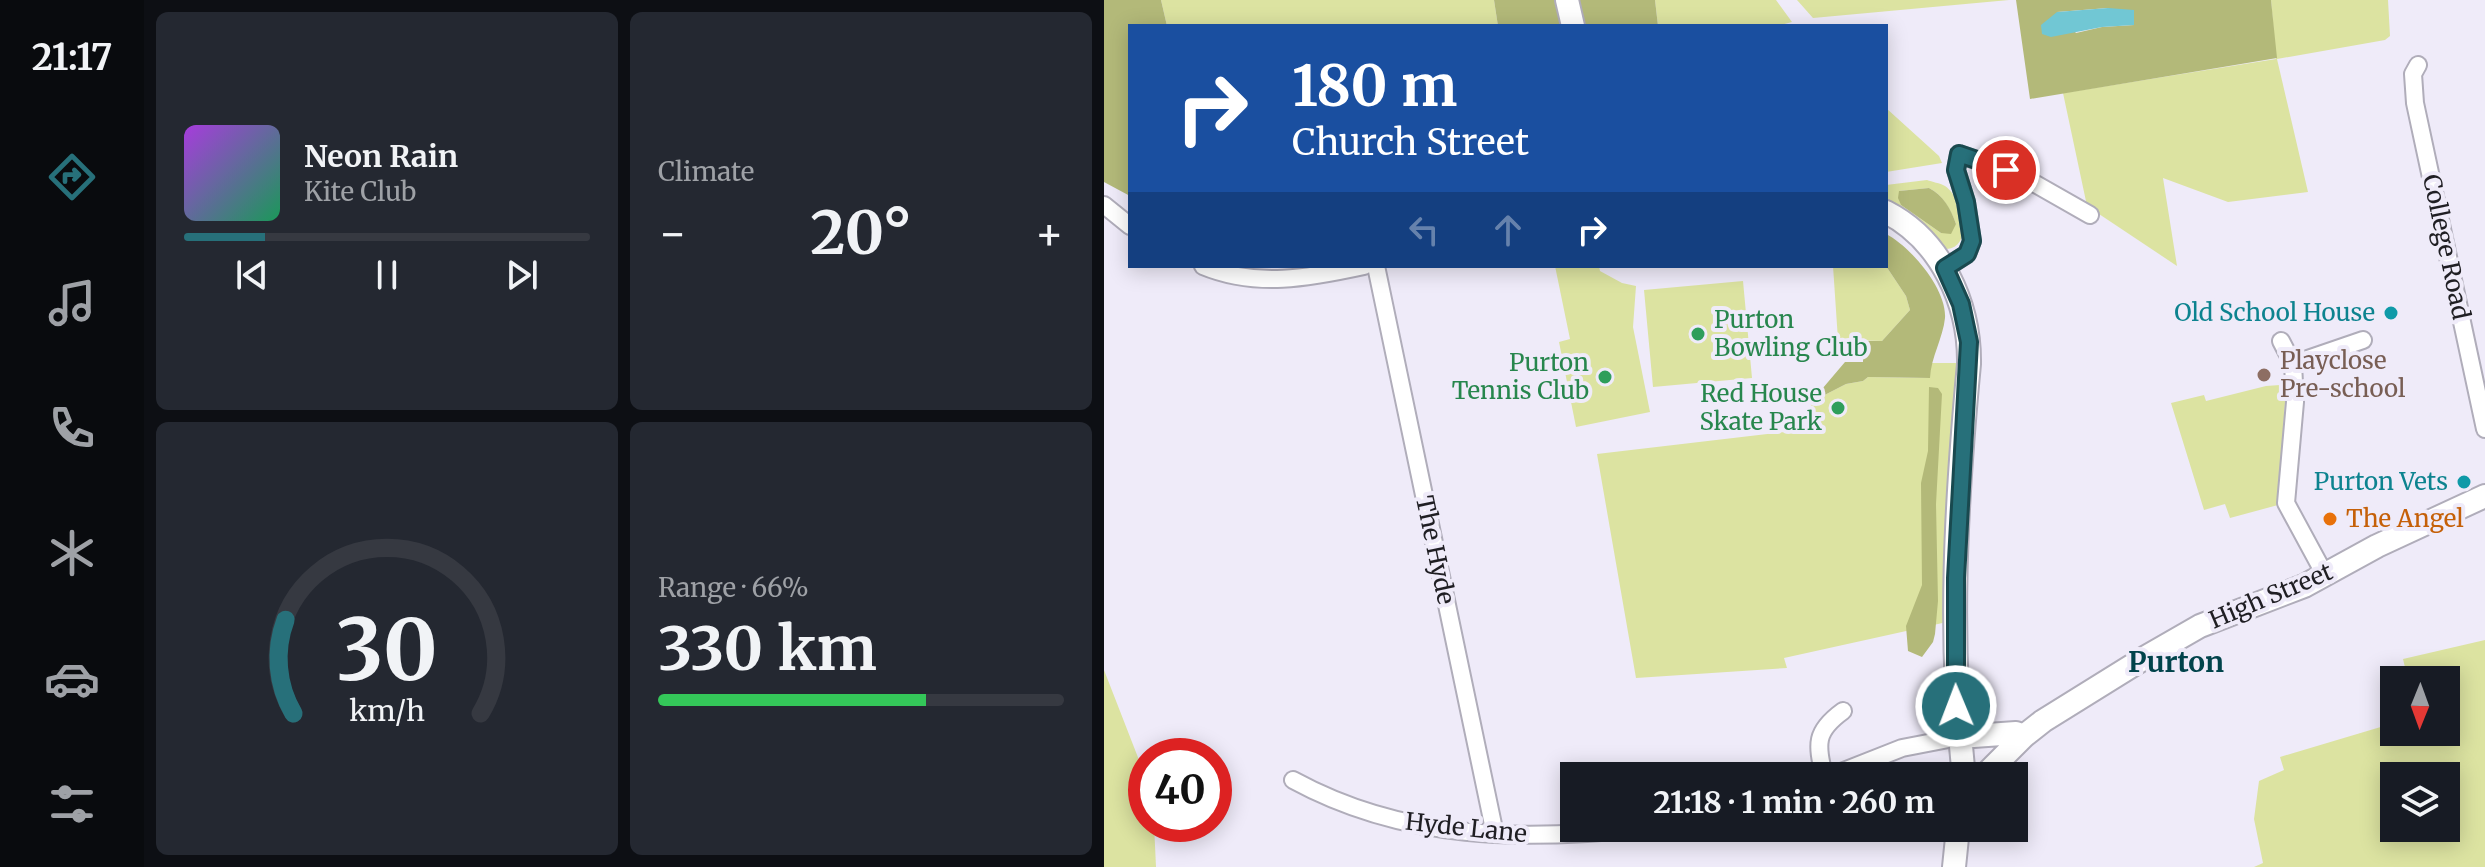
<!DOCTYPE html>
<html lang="en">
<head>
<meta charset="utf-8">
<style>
  body { margin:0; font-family:Merriweather,serif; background:#242831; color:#f1f3f6; height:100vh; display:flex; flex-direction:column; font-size:30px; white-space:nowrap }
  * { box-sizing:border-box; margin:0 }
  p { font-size:26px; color:#9ea1a6 }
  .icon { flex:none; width:44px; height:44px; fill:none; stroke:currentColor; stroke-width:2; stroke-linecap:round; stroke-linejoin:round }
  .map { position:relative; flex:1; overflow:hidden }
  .details { display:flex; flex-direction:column; gap:12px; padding:12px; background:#0d0f14; width:960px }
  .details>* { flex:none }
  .banner { position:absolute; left:24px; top:24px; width:760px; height:244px; border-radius:0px; box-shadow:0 4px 20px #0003; background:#1a4fa0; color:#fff; overflow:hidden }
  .needle { width:52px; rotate:181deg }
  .fabs { position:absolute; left:1276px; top:666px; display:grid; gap:16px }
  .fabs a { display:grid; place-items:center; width:80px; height:80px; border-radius:0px; background:#171b24; box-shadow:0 4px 20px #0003; font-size:40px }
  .speed { position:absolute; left:24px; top:738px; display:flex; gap:16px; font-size:40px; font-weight:700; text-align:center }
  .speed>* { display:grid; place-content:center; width:104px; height:104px; border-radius:50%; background:#171b24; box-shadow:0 4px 20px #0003; line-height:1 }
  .speed .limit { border:12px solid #d22; background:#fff; color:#111 }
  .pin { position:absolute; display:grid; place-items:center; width:68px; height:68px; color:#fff; margin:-34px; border:4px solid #fff; border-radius:50%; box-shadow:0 2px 8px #0007 }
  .me { position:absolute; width:88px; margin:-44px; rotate:359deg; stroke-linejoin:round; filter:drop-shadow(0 0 6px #0008) }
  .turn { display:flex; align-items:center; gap:28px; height:168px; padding:0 32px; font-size:36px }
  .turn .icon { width:104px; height:104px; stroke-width:2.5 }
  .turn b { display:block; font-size:56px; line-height:68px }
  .lanes { display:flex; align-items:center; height:76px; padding:0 32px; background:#0003; justify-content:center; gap:40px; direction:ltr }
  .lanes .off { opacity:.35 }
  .big { font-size:60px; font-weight:700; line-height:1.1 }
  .details .card { flex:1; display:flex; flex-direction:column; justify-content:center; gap:12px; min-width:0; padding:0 28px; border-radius:12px; background:#242831 }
  .details .dial { align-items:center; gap:0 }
  .dial svg { height:208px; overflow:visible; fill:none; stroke:#363941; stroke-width:7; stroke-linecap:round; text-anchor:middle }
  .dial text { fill:#f1f3f6; stroke:none }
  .song { display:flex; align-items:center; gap:24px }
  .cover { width:96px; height:96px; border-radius:12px; background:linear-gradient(135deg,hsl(280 70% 55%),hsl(150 70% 35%)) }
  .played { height:8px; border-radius:4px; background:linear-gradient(90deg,#27707a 20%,#363941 20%) }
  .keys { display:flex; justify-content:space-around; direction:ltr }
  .heat { display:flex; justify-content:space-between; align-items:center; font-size:44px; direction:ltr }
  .charge { height:12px; border-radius:6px; background:linear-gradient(90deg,#34c759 66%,#363941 0) }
  .details .tiles { flex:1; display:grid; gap:12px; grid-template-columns:repeat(2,1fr) }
  .trip { position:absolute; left:456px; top:762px; width:468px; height:80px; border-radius:0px; background:#171b24; box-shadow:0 4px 20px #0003; font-weight:700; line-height:80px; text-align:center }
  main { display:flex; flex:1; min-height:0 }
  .tab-bar { display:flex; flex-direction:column; width:144px; justify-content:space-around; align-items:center; background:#090b0e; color:#9ea1a6 }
  .tab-bar .icon { width:56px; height:56px }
  .tab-bar .current { color:#27707a }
  .tab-bar b { font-size:36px; color:#f1f3f6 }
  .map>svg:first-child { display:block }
  .green { fill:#dce3a1; fill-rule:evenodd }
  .forest { fill:#b3b979; fill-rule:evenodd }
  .water { fill:#71c7d4 }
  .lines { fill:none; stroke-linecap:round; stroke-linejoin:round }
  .street-casing { stroke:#b0adba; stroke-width:20 }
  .secondary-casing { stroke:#b0adba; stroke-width:26 }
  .street { stroke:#fff; stroke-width:16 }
  .secondary { stroke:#fff; stroke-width:22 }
  .route-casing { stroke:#19494f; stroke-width:20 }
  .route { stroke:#27707a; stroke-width:14 }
  .culture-dot { fill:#0f9aa8; stroke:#efebf9; stroke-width:3 }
  .leisure-dot { fill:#2e9e5b; stroke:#efebf9; stroke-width:3 }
  .education-dot { fill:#8d6e63; stroke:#efebf9; stroke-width:3 }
  .food-dot { fill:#e8710a; stroke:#efebf9; stroke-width:3 }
  .labels { text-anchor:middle; stroke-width:8; stroke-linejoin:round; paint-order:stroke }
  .street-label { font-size:24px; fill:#1f1e23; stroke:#efebf9 }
  .culture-label { font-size:24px; fill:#0d838f; stroke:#efebf9; text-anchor:end }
  .leisure-label { font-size:24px; fill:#27864d; stroke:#efebf9; text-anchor:end }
  .education-label { font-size:24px; fill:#785e54; stroke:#efebf9; text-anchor:start }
  .food-label { font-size:24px; fill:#c56008; stroke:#efebf9; text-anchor:start }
  .quarter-label { font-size:28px; font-weight:bold; fill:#01434b; stroke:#efebf9 }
</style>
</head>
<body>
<main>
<nav class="tab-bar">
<b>21:17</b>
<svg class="icon current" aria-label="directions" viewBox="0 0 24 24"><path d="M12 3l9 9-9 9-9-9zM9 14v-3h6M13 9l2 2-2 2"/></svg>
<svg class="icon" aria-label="music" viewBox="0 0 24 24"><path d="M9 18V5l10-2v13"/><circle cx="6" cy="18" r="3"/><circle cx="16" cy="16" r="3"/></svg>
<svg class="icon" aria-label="phone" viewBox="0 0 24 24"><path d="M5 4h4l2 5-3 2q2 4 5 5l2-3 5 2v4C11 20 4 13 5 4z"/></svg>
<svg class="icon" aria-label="climate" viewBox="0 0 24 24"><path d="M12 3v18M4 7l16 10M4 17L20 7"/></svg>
<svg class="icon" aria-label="car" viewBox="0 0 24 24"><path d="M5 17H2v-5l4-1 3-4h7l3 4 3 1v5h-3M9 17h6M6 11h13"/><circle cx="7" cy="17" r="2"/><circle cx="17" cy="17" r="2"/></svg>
<svg class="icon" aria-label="filters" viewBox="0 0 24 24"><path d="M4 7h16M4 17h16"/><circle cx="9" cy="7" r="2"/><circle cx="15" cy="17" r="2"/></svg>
</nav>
<section class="details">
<div class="tiles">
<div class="card">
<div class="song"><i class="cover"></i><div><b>Neon Rain</b><p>Kite Club</p></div></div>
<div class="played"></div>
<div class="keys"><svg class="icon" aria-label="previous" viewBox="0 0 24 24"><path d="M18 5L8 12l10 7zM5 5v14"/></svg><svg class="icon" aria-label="pause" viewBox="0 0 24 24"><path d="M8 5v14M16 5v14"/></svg><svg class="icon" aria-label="next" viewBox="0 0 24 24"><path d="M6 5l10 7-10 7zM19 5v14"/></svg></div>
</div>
<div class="card"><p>Climate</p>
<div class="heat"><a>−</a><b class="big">20°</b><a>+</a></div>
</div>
<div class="card dial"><svg viewBox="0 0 100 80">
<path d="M14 69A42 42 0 1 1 86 69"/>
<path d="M14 69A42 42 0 0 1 11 33" stroke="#27707a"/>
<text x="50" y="56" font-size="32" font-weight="700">30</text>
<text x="50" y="72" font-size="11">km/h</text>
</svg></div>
<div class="card"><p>Range · 66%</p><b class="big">330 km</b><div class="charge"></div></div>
</div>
</section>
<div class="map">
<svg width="1381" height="867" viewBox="0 0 1381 867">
  <rect width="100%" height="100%" fill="#efebf9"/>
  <path class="green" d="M57 0H390L394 26H63Z
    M551 0H672L688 22 673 26H554Z
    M693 0H905L709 18Z
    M1167 0H1284L1286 36 1281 40 1173 59 1204 192 1124 202 1059 178 1073 266 983 206 959 93 1172 59Z
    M782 108 835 156 838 163 782 172Z
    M823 180C828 182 836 183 841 186 858 197 871 246 843 249L782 202V185ZM825 188C839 195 847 210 852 224L837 233 797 205 795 191Z
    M451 266H495L496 271 518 283 532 286 529 327 546 412 472 427 455 342 466 339Z
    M729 266H782L802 296 806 310 778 341 734 340Z
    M639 281 648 378 549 387 540 290Z
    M827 363H855L844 472 843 622 680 658 683 668 532 678 493 454 706 429 707 402 742 384 759 381 764 377 825 378Z
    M1162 386 1176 385 1182 388 1174 505 1126 518 1121 504 1100 510 1067 403 1100 395 1102 401Z
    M1381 640V867H1150L1159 863 1150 819 1155 781 1180 770 1176 757 1290 723V732H1342V680H1304L1299 659ZM1290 776H1342V828H1290Z
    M0 670 42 778V824H50L52 867H0Z"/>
  <path class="forest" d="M0 0H57L63 26H26V196L0 182Z
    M390 0H551L554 26H394Z
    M912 0H1167L1173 58 926 99ZM1004 8 1030 25 998 27 972 33 953 12Z
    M825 188C839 195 847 209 852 224L847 234 837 233 797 205 794 198 795 191Z
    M782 234C806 246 843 289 841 318 839 338 827 357 826 378L764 377 759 381 742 384 707 402 741 362H759V341H778L806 310 802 296 782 266Z
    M825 387 834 388 838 394 832 504 834 601 831 634 829 642 818 657 804 651 802 626 818 585 817 483 824 451Z"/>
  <path class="water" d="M1004 8 1030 10V25L998 27 947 37 938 34 937 25 953 12Z"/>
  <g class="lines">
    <defs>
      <path id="street" d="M1314 65 1309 74 1311 103 1381 429
        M0 205 26 226
        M99 266C152 288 205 278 260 266
        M272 266 391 834
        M841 268 863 254 868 241 862 202 852 170 855 154 921 178 986 215
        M1177 341 1189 364 1259 340
        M1189 364 1191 402 1182 503 1221 575
        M720 776C713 744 710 732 739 711
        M727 776 798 748 855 737
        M189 780C301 841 419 841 543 828"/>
      <path id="secondary" d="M463 0 469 26
        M782 212C837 240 866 304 865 364 852 500 844 640 860 776
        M855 737 912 733 920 736
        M880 776 920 736 939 721 1042 657 1096 626 1200 586 1273 546 1381 496
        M850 867 854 828"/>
    </defs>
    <use href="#street" class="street-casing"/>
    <use href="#secondary" class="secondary-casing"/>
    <use href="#street" class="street"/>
    <use href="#secondary" class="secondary"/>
  </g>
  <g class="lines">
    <defs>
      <path id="route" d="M852 706V578L865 342 857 304 841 268 863 254 868 241 862 202 852 170 855 154 902 170"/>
    </defs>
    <use href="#route" class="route-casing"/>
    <use href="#route" class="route"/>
  </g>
  <g class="culture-dot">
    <circle cx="1287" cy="313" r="8"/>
    <circle cx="1360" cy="482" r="8"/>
  </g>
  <g class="leisure-dot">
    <circle cx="594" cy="334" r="8"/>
    <circle cx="501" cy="377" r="8"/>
    <circle cx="734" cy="408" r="8"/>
  </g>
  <circle class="education-dot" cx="1160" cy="375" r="8"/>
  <circle class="food-dot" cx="1226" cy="519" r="8"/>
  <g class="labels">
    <g class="street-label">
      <text transform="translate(1342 247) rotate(78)" y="8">College Road</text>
      <text transform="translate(331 550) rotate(78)" y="8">The Hyde</text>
      <text transform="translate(1167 596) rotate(-23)" y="8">High Street</text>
      <text transform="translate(362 828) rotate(6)" y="8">Hyde Lane</text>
    </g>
    <g class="culture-label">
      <text x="1271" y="321">Old School House</text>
      <text x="1344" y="490">Purton Vets</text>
    </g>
    <g class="leisure-label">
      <text x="610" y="328" text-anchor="start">Purton<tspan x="610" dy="28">Bowling Club</tspan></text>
      <text x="485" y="371">Purton<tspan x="485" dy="28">Tennis Club</tspan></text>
      <text x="718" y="402">Red House<tspan x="718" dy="28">Skate Park</tspan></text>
    </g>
    <g class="education-label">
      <text x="1176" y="369">Playclose<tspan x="1176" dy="28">Pre-school</tspan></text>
    </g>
    <g class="food-label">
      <text x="1242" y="527">The Angel</text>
    </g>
    <g class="quarter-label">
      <text x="1072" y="672">Purton</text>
    </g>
  </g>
</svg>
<div class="fabs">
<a><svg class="needle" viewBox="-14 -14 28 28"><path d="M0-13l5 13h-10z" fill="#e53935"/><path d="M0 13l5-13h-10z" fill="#9ea1a6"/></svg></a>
<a><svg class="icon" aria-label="layers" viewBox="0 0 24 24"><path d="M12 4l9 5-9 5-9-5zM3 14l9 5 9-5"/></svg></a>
</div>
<div class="speed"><div class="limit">40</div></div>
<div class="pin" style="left:902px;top:170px;background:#d93025"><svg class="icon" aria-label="arrive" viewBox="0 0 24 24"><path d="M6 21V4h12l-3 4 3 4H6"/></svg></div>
<svg class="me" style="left:852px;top:706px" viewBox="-20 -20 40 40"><circle r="17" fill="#27707a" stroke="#fff" stroke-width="3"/><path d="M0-11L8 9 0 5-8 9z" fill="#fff"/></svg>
<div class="trip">21:18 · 1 min · 260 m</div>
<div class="banner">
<div class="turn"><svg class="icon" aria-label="right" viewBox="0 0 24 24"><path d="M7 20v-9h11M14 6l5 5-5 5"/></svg><div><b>180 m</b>Church Street</div></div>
<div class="lanes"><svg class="icon off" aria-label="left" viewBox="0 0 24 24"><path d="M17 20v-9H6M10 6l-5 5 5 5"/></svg><svg class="icon off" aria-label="ahead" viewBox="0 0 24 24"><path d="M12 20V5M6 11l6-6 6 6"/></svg><svg class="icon" aria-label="right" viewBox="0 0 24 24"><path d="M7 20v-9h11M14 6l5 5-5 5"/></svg></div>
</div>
</div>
</main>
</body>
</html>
